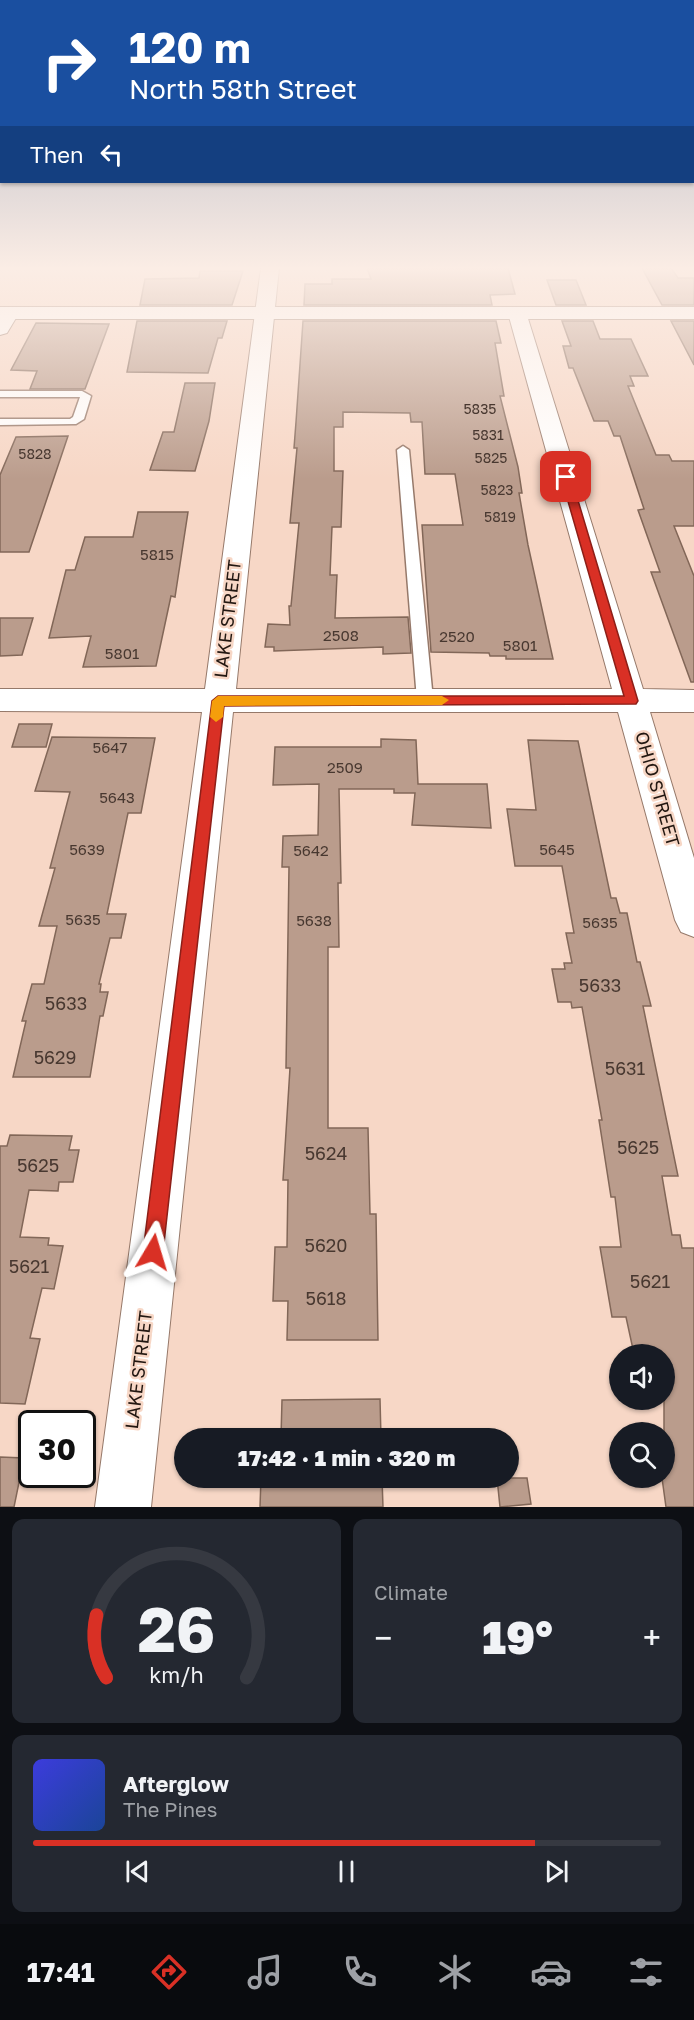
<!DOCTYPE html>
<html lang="en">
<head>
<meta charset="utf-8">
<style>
  body { margin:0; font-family:"Golos Text",sans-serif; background:#242831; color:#f1f3f6; height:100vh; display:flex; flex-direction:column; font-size:22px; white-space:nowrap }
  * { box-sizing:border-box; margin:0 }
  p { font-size:20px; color:#9ea1a6 }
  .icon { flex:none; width:33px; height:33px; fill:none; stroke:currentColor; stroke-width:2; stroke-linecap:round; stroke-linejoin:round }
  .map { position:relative; height:1507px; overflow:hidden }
  .sheet { display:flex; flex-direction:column; gap:12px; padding:12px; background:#0d0f14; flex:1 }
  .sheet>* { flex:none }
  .banner { position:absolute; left:0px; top:0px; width:694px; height:183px; box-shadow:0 2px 4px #0004; background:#1a4fa0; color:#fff; overflow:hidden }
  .tools { position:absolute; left:609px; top:1344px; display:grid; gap:12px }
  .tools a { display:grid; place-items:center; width:66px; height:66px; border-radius:50%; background:#171b24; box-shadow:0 2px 4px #0004; font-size:30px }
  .speed { position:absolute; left:18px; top:1410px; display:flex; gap:12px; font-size:30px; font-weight:700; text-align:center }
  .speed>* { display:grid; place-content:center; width:78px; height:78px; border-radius:50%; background:#171b24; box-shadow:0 2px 4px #0004; line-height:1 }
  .speed .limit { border:3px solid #111; border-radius:9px; background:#fff; color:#111 }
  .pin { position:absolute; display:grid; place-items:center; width:51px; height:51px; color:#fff; margin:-26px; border-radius:12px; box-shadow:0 3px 9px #0006 }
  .me { position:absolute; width:66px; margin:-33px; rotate:7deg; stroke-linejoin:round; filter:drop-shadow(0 0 4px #0008) }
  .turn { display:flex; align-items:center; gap:21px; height:126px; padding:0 30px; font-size:27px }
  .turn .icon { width:78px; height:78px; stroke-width:2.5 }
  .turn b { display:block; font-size:42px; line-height:51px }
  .then { display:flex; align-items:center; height:57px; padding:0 30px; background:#0003; gap:12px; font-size:22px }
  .big { font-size:45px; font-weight:800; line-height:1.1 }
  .sheet .widget { flex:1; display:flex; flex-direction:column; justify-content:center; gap:9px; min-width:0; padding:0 21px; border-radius:12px; background:#242831 }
  .sheet .dial { align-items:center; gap:0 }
  .dial svg { height:156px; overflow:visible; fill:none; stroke:#363941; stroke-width:7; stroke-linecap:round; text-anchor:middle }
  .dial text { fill:#f1f3f6; stroke:none }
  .song { display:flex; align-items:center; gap:18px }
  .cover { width:72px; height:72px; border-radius:9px; background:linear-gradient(135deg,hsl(240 70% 55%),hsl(220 70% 35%)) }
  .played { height:6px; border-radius:3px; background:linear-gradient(90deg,#d93025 80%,#363941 80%) }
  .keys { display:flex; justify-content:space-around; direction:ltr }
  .heat { display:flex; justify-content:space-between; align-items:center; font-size:33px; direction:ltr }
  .sheet .tiles { flex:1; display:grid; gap:12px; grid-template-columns:1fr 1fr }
  .widget:last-child { grid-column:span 2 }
  .trip { position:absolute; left:174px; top:1428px; width:345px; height:60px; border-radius:30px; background:#171b24; box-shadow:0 2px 4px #0004; font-weight:800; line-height:60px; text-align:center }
  .menu { display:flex; height:96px; justify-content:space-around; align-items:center; background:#090b0e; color:#9ea1a6 }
  .menu .icon { width:42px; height:42px }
  .menu .selected { color:#d93025 }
  .menu b { font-size:27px; color:#f1f3f6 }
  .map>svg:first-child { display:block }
  .building { fill:#ba9c8c; stroke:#826758; stroke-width:1.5 }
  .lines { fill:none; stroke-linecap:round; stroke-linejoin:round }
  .service-casing { stroke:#96796a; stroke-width:3 }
  .minor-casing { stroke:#96796a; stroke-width:2 }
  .tertiary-casing { stroke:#96796a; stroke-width:2 }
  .service { fill:#fff; fill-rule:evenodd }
  .minor { fill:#fff; fill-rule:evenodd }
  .tertiary { fill:#fff; fill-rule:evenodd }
  .route { fill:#d93025; stroke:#8d1f18; stroke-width:1.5 }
  .slow { fill:#f59e0b }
  .labels { text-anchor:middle; stroke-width:5; stroke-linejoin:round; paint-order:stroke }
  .far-number-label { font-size:14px; fill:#483830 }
  .number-label { font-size:15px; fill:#483830 }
  .street-label { font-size:18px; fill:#221711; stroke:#f7d7c6 }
  .near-number-label { font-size:18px; fill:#483830 }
</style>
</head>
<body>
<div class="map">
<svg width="694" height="1507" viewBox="0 0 694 1507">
  <rect width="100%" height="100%" fill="#f7d7c6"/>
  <path class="building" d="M367 268H508L515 294 490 295 492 305H304L305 284H332V279H371Z
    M642 268H671L678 278H694V305H662Z
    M200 271H243L232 305H140L145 279 199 278Z
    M547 280H576L586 305H556Z
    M137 321H227L222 338H218L208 373 127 372Z
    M303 321H496L501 343H495L504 396H500L518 467 522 493H519L528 545 553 659H506V656H490L489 653 431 652 422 525H463L455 474H425L422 422H411L410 413 343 412V427H334V471H343L341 527H332L330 575H337L335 618 408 617 411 653 383 654V647L274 651V647H265L268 624 290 625 289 606H291L299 523H290L297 448H294L296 422Z
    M562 321H593L600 339H631L648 376H630L634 386H628L656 455H669L672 461H694V526H674L694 576V682H691L651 572H660L638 510 644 509 620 436H614L608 421H594L573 368H569L563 346H571Z
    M671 321H694V365Z
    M36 323 109 324 85 389H30L37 371 11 370Z
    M185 383H215L209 421 195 471 150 470 163 432H174Z
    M68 436 29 552H0V475L16 437Z
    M138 512H188L175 597 171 596 156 666 83 667 91 636 49 638 66 570H75L85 537H133Z
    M0 618H33L22 655 0 656Z
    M19 724H52L46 747H12Z
    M52 737 155 738 141 813H128L107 914H126L121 938H110L99 984H101L100 992H108L103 1016H100L90 1077H13L26 1021H22L32 984H44L57 926H39L55 868H50L70 792 35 791Z
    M381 739 416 740 418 784H487L491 828 412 825 415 793H394V789H339L341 883H338L339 947H328V1128H368L370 1214H376L378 1340H287L288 1301H273L275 1247H287L288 1180H283L290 1068H286L289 867H282L283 836 318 835 319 784 273 785 275 747H381Z
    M528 740 578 741 611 898H616L620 913H627L637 962H640L651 1006H643L678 1176H662L672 1235H680L682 1248H694V1507H666L662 1478H664V1354H634L626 1317H612L600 1247H621L615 1197H611L599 1120H602L582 1007 572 1008 571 1002H558L552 969H565L564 963H572L566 933H574L562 866H515L507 809 536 810Z
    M10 1135 72 1136 69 1150H79L73 1182H59L58 1191 29 1190 20 1237 49 1238 48 1245 63 1246 54 1289 42 1288 30 1338 40 1339 25 1404 0 1403V1146H7Z
    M380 1399 381 1438H263L281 1437 282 1400Z
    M0 1457 24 1458 14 1507H0Z
    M261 1478H382L383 1507H260Z
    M497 1478H527L531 1504 500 1507Z"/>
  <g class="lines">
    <defs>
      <path id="service" d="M0 391H82L91 396 84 419 76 424 0 425V419H70L73 417 80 397H0Z
        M403 446 409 450 433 700 431 704H419L417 700 397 450Z"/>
      <path id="minor" d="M261 268H279L236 689H612L508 313 511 309H525L643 689 694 690V712H650L694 858V937L681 932 675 920 618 712H233L151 1507H95L202 712 0 711V689H205Z
        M9 307 16 309 19 313 7 333 0 335V312Z"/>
      <path id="tertiary" d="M0 307H694V319H0Z"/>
    </defs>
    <use href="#service" class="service-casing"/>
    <use href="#minor" class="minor-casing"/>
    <use href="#tertiary" class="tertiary-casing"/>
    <use href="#service" class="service"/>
    <use href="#minor" class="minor"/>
    <use href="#tertiary" class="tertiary"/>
  </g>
  <linearGradient id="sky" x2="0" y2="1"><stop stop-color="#a7adbd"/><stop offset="0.56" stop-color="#fbede5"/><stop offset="1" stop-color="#fbede5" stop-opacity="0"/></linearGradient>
  <rect width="694" height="479" fill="url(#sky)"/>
  <path class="route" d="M566 474 571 477 638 701 636 704 224 706 163 1252 160 1259 153 1262 146 1259 143 1252 212 701 218 696H624L561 477Z"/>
  <path class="slow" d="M218 696H442L449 700 442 705 224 706 223 717 216 722 210 717 212 701Z"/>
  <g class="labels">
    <g class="far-number-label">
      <text x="480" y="414">5835</text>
      <text x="488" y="440">5831</text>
      <text x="35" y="459">5828</text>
      <text x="491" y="463">5825</text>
      <text x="497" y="495">5823</text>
      <text x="500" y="522">5819</text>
    </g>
    <g class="number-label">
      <text x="157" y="560">5815</text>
      <text x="341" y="641">2508</text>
      <text x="457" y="642">2520</text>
      <text x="520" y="651">5801</text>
      <text x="122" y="659">5801</text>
      <text x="110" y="753">5647</text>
      <text x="345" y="773">2509</text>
      <text x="117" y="803">5643</text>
      <text x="87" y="855">5639</text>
      <text x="557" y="855">5645</text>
      <text x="311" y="856">5642</text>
      <text x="83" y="925">5635</text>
      <text x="314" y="926">5638</text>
      <text x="600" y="928">5635</text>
    </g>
    <g class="street-label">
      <text transform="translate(228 619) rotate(-83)" y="6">LAKE STREET</text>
      <text transform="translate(657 789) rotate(74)" y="6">OHIO STREET</text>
      <text transform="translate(139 1370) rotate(-83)" y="6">LAKE STREET</text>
    </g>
    <g class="near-number-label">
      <text x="600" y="992">5633</text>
      <text x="66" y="1010">5633</text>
      <text x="55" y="1064">5629</text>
      <text x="625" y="1075">5631</text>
      <text x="638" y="1154">5625</text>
      <text x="326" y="1160">5624</text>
      <text x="38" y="1172">5625</text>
      <text x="326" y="1252">5620</text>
      <text x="29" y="1273">5621</text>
      <text x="650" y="1288">5621</text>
      <text x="326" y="1305">5618</text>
    </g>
  </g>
</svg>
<div class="tools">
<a><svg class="icon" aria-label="sound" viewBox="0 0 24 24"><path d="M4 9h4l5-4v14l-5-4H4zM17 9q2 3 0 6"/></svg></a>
<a><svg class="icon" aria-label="search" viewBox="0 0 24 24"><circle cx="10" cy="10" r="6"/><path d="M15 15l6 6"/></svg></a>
</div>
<div class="speed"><div class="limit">30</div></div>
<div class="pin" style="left:566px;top:477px;background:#d93025"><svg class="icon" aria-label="arrive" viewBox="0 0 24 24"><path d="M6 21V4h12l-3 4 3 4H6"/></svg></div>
<svg class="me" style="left:153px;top:1252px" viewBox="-20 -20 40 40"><path d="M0-17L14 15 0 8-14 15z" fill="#d93025" stroke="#fff" stroke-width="4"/></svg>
<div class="trip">17:42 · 1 min · 320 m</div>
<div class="banner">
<div class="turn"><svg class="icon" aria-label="right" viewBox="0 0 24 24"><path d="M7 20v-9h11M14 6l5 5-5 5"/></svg><div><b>120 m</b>North 58th Street</div></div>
<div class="then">Then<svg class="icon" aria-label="left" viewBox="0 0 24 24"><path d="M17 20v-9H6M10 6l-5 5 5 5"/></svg></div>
</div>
</div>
<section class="sheet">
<div class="tiles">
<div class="widget dial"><svg viewBox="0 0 100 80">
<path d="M14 69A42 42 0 1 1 86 69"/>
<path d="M14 69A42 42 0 0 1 9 37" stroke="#d93025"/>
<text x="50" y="56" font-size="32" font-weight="700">26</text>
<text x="50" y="72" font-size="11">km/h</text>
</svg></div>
<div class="widget"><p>Climate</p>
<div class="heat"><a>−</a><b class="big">19°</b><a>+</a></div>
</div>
<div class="widget">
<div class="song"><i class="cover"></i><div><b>Afterglow</b><p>The Pines</p></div></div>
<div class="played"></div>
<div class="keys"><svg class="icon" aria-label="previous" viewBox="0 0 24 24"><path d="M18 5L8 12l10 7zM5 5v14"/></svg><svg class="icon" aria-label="pause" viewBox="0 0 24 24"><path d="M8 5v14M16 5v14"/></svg><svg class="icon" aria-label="next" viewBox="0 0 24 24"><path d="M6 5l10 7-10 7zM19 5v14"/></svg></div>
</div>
</div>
</section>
<nav class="menu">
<b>17:41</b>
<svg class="icon selected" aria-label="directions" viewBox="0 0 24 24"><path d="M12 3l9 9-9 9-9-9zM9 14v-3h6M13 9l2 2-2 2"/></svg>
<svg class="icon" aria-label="music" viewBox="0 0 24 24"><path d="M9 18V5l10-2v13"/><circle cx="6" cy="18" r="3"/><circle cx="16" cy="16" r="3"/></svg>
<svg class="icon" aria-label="phone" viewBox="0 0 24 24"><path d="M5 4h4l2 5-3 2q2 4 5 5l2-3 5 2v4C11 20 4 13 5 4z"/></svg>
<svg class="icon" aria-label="climate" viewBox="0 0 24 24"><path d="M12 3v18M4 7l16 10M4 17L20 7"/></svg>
<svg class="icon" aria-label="car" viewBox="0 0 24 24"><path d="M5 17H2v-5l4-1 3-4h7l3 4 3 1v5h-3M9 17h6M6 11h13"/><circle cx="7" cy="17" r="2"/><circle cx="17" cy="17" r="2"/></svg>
<svg class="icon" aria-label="filters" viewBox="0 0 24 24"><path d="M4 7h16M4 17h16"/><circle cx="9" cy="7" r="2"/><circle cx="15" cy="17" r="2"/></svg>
</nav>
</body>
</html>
